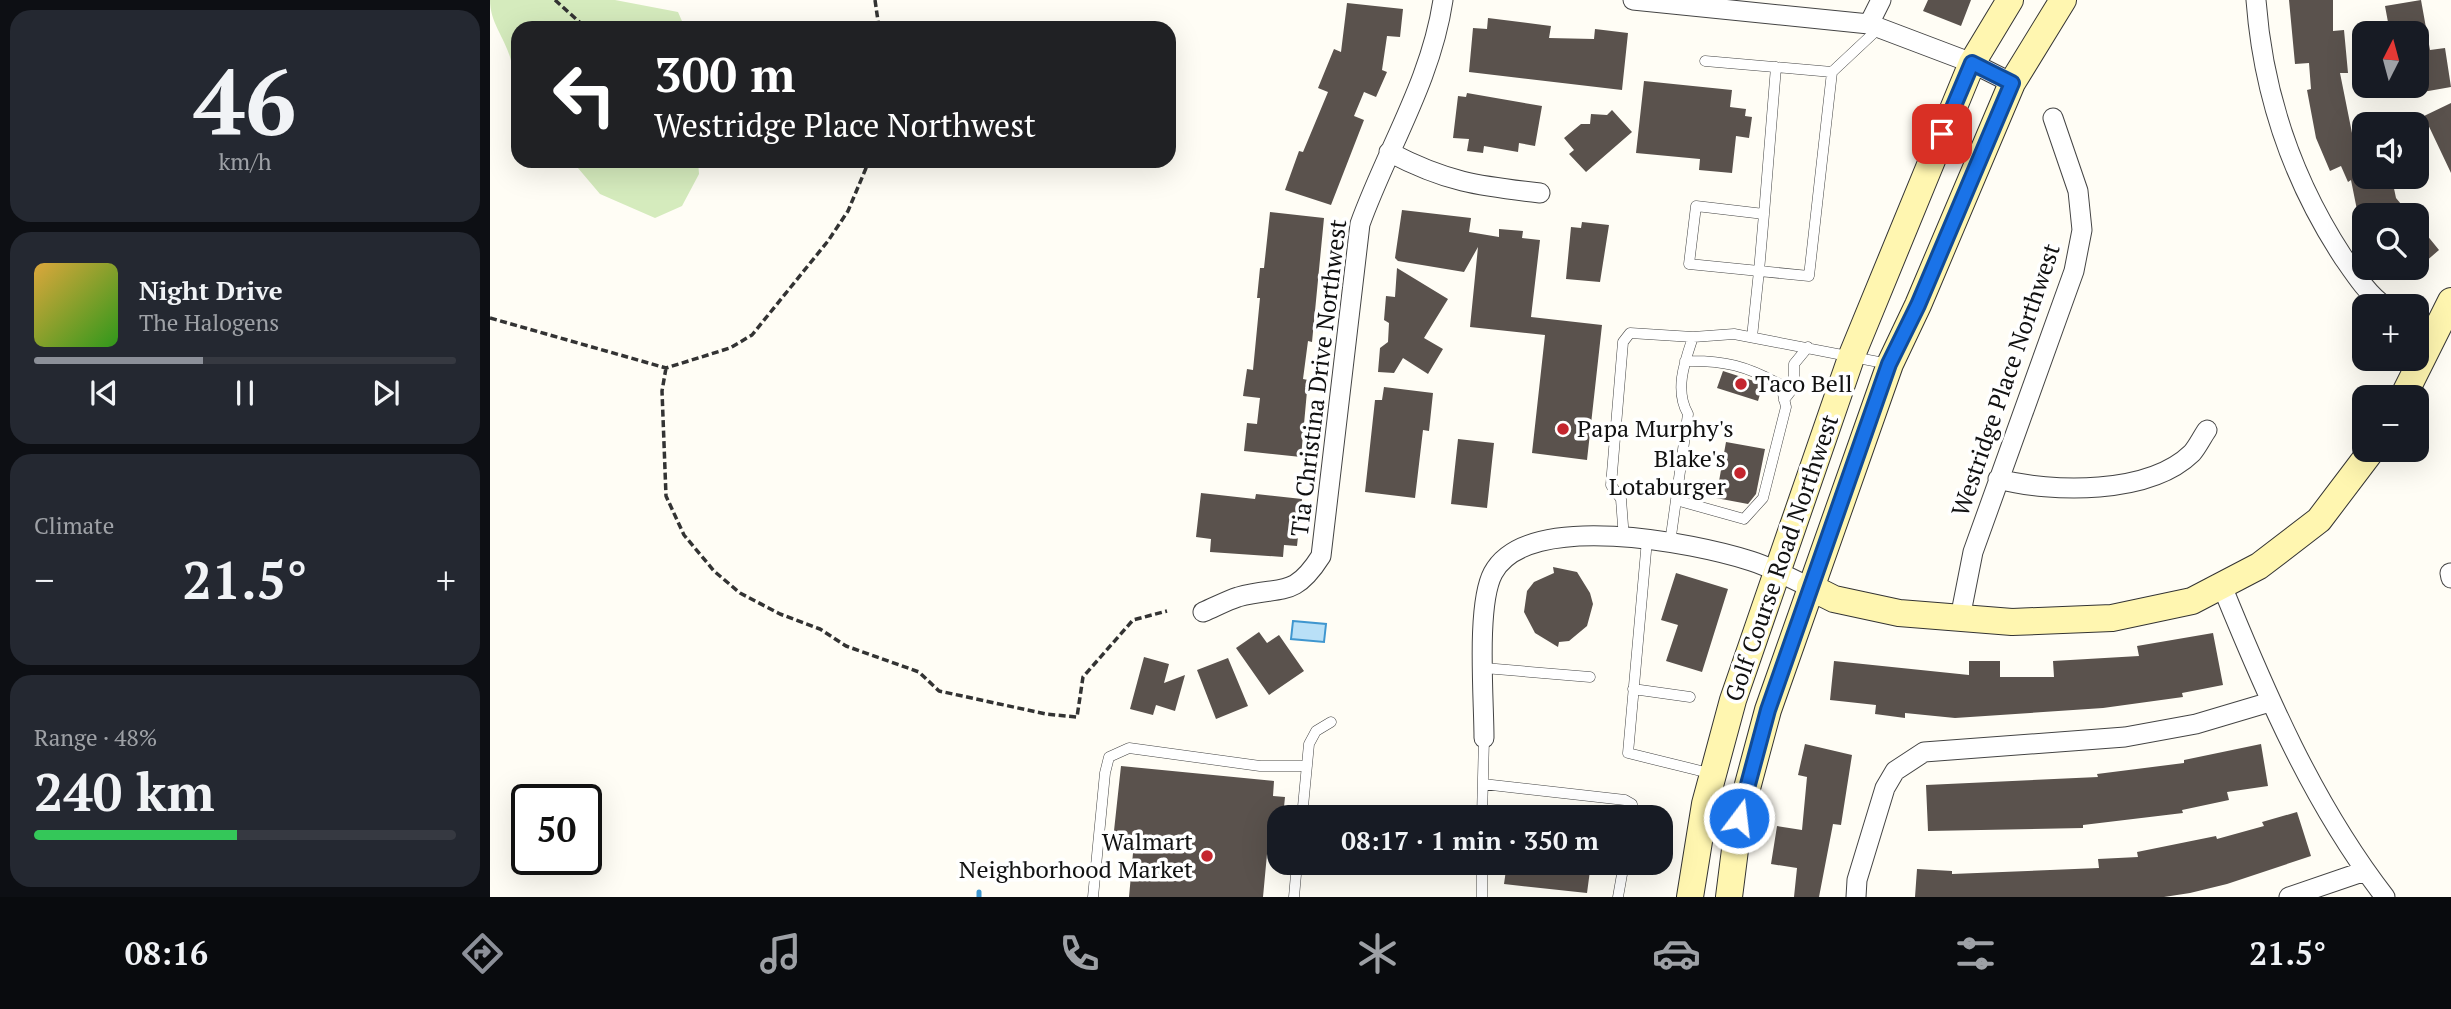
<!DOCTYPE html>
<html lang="en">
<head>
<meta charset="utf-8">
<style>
  body { margin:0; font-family:"PT Serif",serif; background:#242831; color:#f1f3f6; height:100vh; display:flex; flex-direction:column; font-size:26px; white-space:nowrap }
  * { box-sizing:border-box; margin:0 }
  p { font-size:23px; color:#9ea1a6 }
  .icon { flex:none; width:38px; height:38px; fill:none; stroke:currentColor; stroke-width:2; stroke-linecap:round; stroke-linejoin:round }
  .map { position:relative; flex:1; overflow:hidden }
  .side { display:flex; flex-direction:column; gap:10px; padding:10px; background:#0d0f14; width:490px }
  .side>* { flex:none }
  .guide { position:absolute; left:21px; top:21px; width:665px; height:147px; border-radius:21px; box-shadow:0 7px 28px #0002; background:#202124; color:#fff; overflow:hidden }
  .needle { width:46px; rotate:6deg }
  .buttons { position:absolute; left:1862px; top:21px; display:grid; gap:14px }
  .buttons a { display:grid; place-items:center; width:77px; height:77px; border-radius:14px; background:#171b24; box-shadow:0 7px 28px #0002; font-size:35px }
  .speed { position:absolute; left:21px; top:784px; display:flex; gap:14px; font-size:35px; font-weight:700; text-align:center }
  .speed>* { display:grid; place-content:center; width:91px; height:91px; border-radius:50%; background:#171b24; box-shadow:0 7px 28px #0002; line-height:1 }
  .speed .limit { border:4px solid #111; border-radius:10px; background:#fff; color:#111 }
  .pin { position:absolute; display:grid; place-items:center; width:60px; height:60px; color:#fff; margin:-30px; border-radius:14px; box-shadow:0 4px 10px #0006 }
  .me { position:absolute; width:77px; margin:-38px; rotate:15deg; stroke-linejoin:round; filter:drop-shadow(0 0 5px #0008) }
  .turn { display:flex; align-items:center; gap:24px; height:147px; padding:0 28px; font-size:32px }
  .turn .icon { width:91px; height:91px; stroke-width:2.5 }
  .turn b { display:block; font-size:49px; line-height:60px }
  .big { font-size:52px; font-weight:800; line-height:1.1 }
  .side .widget { flex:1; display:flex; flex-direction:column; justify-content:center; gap:10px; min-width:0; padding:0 24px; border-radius:21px; background:#242831 }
  .side .dial { align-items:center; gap:0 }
  .dial b { font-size:91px; line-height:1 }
  .song { display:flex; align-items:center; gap:21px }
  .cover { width:84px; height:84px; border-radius:10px; background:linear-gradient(135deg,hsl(40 70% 55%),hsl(110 70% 35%)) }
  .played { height:7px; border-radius:4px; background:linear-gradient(90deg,#8c9099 40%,#363941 40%) }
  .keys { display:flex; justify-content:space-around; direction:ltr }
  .heat { display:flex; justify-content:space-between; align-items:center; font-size:38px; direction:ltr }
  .charge { height:10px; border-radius:5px; background:linear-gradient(90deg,#34c759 48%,#363941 0) }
  .trip { position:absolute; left:777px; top:805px; width:406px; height:70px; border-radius:21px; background:#171b24; box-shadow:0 7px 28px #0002; font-weight:800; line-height:70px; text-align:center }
  .menu { display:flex; height:112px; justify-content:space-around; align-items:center; background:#090b0e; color:#9ea1a6 }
  .menu .icon { width:49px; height:49px }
  .menu .selected { color:#8c9099 }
  .menu b { font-size:32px; color:#f1f3f6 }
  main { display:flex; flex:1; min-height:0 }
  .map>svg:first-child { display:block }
  .green { fill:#d5ebbd }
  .water { fill:#b9e0f7; stroke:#3f96cf; stroke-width:2 }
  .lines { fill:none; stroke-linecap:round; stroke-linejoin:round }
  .stream { stroke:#3f96cf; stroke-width:5 }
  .building { fill:#5a524d }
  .lane-casing { stroke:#444; stroke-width:11 }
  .street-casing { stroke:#444; stroke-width:21 }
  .secondary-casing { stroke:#333; stroke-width:28 }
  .path { stroke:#333; stroke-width:3.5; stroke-dasharray:7 3.5; stroke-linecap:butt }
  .lane { stroke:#fff; stroke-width:10 }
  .street { stroke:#fff; stroke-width:19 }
  .secondary { stroke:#fff6b0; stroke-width:26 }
  .route-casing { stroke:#114b97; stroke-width:18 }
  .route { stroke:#1a73e8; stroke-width:12 }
  .poi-dot { fill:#c4262e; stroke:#fff; stroke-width:2.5 }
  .labels { text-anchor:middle; stroke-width:7; stroke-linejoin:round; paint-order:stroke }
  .street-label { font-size:24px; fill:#111; stroke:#fff }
  .poi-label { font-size:24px; fill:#111; stroke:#fff; text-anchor:start }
</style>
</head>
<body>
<main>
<section class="side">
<div class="widget dial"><b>46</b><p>km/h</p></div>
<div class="widget">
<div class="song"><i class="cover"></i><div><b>Night Drive</b><p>The Halogens</p></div></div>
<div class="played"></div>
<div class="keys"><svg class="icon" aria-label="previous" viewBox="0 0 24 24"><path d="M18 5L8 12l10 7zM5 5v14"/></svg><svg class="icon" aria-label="pause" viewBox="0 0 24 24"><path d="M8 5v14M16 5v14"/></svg><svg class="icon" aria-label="next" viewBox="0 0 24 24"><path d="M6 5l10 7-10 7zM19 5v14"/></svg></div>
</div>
<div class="widget"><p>Climate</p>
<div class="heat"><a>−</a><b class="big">21.5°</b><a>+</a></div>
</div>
<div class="widget"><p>Range · 48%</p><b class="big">240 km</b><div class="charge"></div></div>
</section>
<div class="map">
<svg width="1961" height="897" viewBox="0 0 1961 897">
  <rect width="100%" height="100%" fill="#fffdf5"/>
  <path class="green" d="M0 0H125L188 12 195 28H28V123C17 103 27 79 20 57 14 37 0 22 0 0Z
    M82 161H208L209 174 192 206 165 218 110 194Z"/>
  <path class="water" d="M803 621 836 624 834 642 801 639Z"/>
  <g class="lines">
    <path class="stream" d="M489 892V897"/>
  </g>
  <path class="building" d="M1438 0H1481L1471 26 1433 11Z
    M1799 0H1843V31L1854 30 1858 73H1850L1862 133 1874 128V185L1902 179 1906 198 1920 215H1868L1861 180 1858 182 1851 166 1840 171 1826 138 1817 90 1821 89 1819 63 1805 64Z
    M1931 0 1940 50 1955 48 1961 87 1927 93V33H1900L1895 6Z
    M857 3 913 9 910 37 897 36 892 70 897 72 886 97 874 92 864 116 874 120 841 205 795 190 809 151 813 152 838 92 828 88 844 49 851 52Z
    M998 18 1061 26 1059 38 1104 39 1105 29 1138 33 1132 90 979 72 983 28 997 29Z
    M1154 81 1242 90 1240 107 1256 109 1255 116 1262 117 1259 138 1246 136 1242 173 1209 170 1210 159 1146 153Z
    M977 93 1052 106 1045 146 1029 143 1028 152 994 146 993 153 977 151 979 139 963 138 968 96 976 97Z
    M1961 103V173L1934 116Z
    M1122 110 1142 132 1096 172 1079 154 1084 150 1074 138 1091 124H1100L1101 114 1117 115Z
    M912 210 981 218 979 232 1009 237V229L1033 231 1032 238 1050 240 1041 317 1112 325 1097 460 1042 453 1055 335 980 327 988 247 974 272 908 261 905 258Z
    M780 212 834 218 822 342 818 341 813 379 818 380 811 457 754 451 757 423 767 424 770 398 753 396 757 369 763 370 770 298H767L770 268H774Z
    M1092 222 1119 225 1110 282 1076 279 1081 227 1091 228Z
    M1927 223 1949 250 1927 269Z
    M907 268 958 299 934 338 953 349 938 374 913 358 904 373 888 372 890 348 898 342 899 323 894 320 896 296 905 297Z
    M1233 371 1273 384 1268 401 1227 388Z
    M894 387 943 393 939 431 933 430 925 498 875 492 885 400H892Z
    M968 439 1004 443 997 508 961 504Z
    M1236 442 1275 449 1266 494 1258 504 1226 498Z
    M711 493 765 499 766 494 812 499 807 546 794 545 793 557 720 552 721 539 706 537Z
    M1063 567 1087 572 1100 593 1103 604 1097 626 1079 641 1069 642 1068 647 1045 633 1034 612 1037 591 1044 582 1064 573Z
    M1186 573 1238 589 1212 672 1176 661 1188 625 1171 620Z
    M769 632 777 643 789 635 814 671 779 695 746 648Z
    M1723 633 1733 685 1692 693 1693 697 1613 708 1465 718 1415 713V718L1385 714 1386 705 1340 700 1344 661 1479 675V661H1510V677H1564L1563 661 1649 656 1647 646Z
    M654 657 679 664 674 683 695 675 685 711 666 705 663 715 640 709Z
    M738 658 758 706 726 719 707 670Z
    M1315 744 1362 755 1351 825 1343 824 1329 897H1304L1307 868 1281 864 1287 826 1312 830 1317 777 1308 775Z
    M1771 744 1778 786 1737 792 1739 800 1692 810 1693 813 1593 825V828L1438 831 1436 785 1608 777 1607 774 1694 763V760Z
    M631 766 784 781 783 796 795 797 793 817H789V856L777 854 773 897H639L644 842 623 840Z
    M1807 812 1821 856 1737 884 1700 893 1674 897H1425L1427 869 1462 871V874L1609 868 1608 859 1648 857 1647 852 1726 836 1727 839 1774 826 1772 822Z
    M1017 863H1101L1097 893 1014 884Z"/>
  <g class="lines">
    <defs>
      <path id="lane" d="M1215 61 1342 72 1389 28
        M1274 214 1269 271 1199 264 1206 206 1274 214 1286 67
        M1262 337 1269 271 1319 276 1342 72
        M1294 400 1304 387V364L1318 347
        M1186 500 1254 519 1273 498 1296 407 1291 385C1257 366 1234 360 1195 361
        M1134 539 1131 499 1121 485 1133 342 1140 333 1203 337
        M1157 540 1138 753 1223 774
        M1180 543 1198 414C1184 390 1195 361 1203 337L1244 334 1399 364
        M994 668 1100 677
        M1143 689 1200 697
        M993 784 1135 800 1142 804 1143 817
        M812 817 819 744 826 731 841 722
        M992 817 994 738
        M992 863V897
        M603 897 615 773 619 757 639 748 770 766H817
        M804 897 807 863
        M1128 897 1134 863"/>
      <path id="street" d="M1143 0 1379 24 1482 63 1522 83
        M1766 0C1773 93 1802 179 1853 257 1864 273 1879 296 1895 306
        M1379 24 1391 0
        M899 152C956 182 988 186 1050 193
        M1927 322 1945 329
        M1508 479C1562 493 1659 495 1702 453 1708 446 1712 437 1717 430
        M1960 573 1961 578
        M1732 586C1776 694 1823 804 1895 897
        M713 612C725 607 736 601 748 597 791 585 803 600 831 556L870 224C897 149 941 81 953 0
        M1470 618 1483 552 1584 271 1592 230 1588 191 1563 118
        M994 738C994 699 986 605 1003 573 1037 509 1205 543 1261 561 1281 567 1301 579 1320 587
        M1366 897 1367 880 1395 788 1405 771 1434 752 1635 737 1706 724 1780 702
        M1799 897 1875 871"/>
      <path id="secondary" d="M1913 397 1961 301
        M1320 587 1344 599 1409 613 1522 622 1622 618 1702 601 1769 566 1829 520 1882 450
        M1200 897 1215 804 1243 700 1362 355 1482 63 1520 0
        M1239 897 1249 818 1278 710 1400 364 1428 305 1522 83 1573 0"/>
    </defs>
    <use href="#lane" class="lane-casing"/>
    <use href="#street" class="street-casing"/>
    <use href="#secondary" class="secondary-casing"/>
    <path class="path" d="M65 0 96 28
      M385 0 389 28
      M0 318 176 368 240 348 262 335 338 241 358 211 379 161
      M176 368 172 391 176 496 194 535 224 571 250 593 290 614 330 629 356 646 429 672 449 691 556 714 587 717 593 677 643 620 677 611"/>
    <use href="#lane" class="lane"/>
    <use href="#street" class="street"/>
    <use href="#secondary" class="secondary"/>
  </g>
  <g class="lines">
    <defs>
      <path id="route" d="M1249 818 1278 710 1399 364 1428 305 1522 83 1482 63 1452 134"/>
    </defs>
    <use href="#route" class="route-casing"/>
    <use href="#route" class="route"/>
  </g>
  <g class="poi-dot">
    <circle cx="1251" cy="384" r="7"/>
    <circle cx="1073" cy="429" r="7"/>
    <circle cx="1250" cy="473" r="7"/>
    <circle cx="717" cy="856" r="7"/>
  </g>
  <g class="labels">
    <g class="street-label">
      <text transform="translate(829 378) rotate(-83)" y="8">Tia Christina Drive Northwest</text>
      <text transform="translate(1516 380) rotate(-71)" y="8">Westridge Place Northwest</text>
      <text transform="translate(1292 558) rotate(-71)" y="8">Golf Course Road Northwest</text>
    </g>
    <g class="poi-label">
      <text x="1265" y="392">Taco Bell</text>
      <text x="1087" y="437">Papa Murphy's</text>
      <text x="1236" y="467" text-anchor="end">Blake's<tspan x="1236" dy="28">Lotaburger</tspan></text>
      <text x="703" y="850" text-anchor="end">Walmart<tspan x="703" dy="28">Neighborhood Market</tspan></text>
    </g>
  </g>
</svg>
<div class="buttons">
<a><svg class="needle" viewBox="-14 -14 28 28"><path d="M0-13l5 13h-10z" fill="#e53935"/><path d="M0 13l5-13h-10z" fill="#9ea1a6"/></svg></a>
<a><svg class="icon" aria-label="sound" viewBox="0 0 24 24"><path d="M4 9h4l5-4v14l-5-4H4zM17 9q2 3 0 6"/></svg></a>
<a><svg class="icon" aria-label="search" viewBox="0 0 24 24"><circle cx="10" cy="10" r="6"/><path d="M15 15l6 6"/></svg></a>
<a>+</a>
<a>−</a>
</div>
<div class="speed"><div class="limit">50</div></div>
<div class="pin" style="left:1452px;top:134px;background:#d93025"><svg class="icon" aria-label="arrive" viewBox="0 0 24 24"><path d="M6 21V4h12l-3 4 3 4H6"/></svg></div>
<svg class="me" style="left:1249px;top:818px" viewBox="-20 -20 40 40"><circle r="17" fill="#1a73e8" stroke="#fff" stroke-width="3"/><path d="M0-11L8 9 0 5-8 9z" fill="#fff"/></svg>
<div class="trip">08:17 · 1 min · 350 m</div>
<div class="guide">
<div class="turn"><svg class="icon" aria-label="left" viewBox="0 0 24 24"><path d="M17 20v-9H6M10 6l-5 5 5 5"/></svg><div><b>300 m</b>Westridge Place Northwest</div></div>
</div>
</div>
</main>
<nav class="menu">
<b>08:16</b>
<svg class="icon selected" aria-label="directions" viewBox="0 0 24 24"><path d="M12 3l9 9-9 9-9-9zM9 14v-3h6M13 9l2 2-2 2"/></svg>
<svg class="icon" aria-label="music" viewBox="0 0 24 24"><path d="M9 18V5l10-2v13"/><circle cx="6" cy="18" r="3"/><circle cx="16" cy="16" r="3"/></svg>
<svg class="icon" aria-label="phone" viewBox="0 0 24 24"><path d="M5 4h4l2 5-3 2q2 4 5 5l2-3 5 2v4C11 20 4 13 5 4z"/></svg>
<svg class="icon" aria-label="climate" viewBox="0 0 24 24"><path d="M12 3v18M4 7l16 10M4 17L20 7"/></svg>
<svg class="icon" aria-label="car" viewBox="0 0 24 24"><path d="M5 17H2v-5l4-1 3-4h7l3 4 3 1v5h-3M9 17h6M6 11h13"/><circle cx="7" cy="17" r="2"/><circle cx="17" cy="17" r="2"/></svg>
<svg class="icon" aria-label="filters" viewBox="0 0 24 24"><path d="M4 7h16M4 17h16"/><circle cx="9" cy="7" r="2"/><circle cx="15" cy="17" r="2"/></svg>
<b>21.5°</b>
</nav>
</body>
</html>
